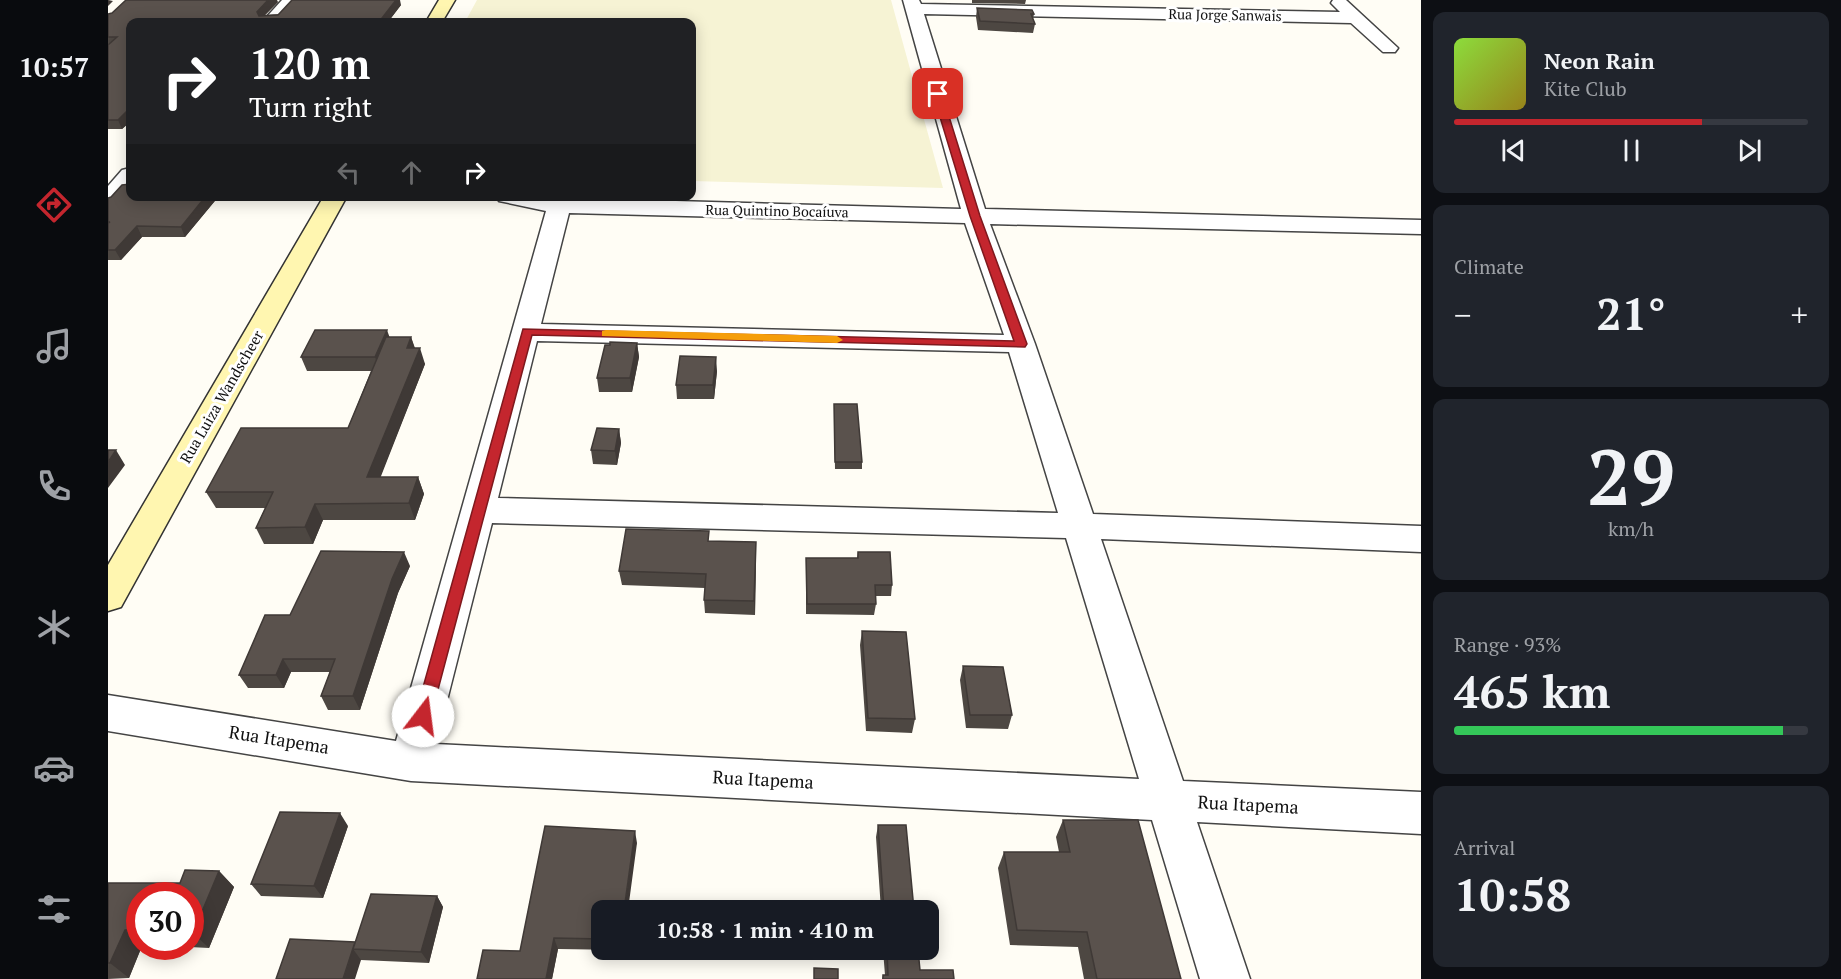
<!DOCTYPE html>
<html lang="en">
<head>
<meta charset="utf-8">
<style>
  body { margin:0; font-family:"PT Serif",serif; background:#20242c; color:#f1f3f6; height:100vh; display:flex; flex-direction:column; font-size:22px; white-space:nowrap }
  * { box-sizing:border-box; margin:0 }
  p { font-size:20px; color:#9ea1a6 }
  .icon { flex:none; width:33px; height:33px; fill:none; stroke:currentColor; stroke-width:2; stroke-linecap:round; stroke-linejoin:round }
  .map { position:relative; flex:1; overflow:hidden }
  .panel { display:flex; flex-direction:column; gap:12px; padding:12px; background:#0d0f14; width:420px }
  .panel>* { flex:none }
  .hud { position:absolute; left:18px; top:18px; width:570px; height:183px; border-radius:12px; box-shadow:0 3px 15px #0003; background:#202124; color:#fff; overflow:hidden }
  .speed { position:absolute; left:18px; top:882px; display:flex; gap:12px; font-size:30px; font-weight:700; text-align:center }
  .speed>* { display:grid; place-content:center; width:78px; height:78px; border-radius:50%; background:#171b24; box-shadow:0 3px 15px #0003; line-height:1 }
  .speed .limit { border:9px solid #d22; background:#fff; color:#111 }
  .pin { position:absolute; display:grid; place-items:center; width:51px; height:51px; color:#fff; margin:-26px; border-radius:12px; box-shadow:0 3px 9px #0006 }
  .me { position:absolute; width:66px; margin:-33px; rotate:15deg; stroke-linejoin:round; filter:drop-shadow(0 0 4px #0008) }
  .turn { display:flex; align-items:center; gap:21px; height:126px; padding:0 24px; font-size:27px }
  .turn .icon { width:78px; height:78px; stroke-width:2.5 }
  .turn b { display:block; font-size:42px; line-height:51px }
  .lanes { display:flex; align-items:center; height:57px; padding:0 24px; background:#0003; justify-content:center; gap:30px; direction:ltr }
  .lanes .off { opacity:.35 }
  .big { font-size:45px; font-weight:700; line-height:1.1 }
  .panel .tile { flex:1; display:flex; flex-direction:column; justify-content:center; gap:9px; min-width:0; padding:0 21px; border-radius:12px; background:#20242c }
  .panel .dial { align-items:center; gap:0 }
  .dial b { font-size:78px; line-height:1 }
  .song { display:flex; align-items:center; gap:18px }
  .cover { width:72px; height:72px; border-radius:9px; background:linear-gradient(135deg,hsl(90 70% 55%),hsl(50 70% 35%)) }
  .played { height:6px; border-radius:3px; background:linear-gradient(90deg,#c4262e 70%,#363941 70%) }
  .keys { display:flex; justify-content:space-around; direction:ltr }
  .heat { display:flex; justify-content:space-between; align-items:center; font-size:33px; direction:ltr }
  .charge { height:9px; border-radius:4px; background:linear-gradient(90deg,#34c759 93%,#363941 0) }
  .trip { position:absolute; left:483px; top:900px; width:348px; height:60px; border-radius:12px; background:#171b24; box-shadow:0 3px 15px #0003; font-weight:700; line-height:60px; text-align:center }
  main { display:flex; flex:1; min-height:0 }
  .menu { display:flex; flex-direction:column; width:108px; justify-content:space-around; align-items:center; background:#090b0e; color:#9ea1a6 }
  .menu .icon { width:42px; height:42px }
  .menu .current { color:#c4262e }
  .menu b { font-size:27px; color:#f1f3f6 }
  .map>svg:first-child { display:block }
  .farmland { fill:#f6f3d4 }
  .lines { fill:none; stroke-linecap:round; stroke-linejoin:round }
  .street-casing { stroke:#444; stroke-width:3 }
  .secondary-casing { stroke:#333; stroke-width:3 }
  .street { fill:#fff; fill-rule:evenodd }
  .secondary { fill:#fff6b0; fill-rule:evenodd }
  .wall { fill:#4d4742 }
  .shaded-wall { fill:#3f3936 }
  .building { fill:#5a524d; stroke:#3f3936; stroke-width:1.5 }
  .route { fill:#c4262e; stroke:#7f191e; stroke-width:1.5 }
  .slow { fill:#f59e0b }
  .labels { text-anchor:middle; stroke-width:6; stroke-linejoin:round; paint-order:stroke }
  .far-street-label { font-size:14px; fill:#111; stroke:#fff }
  .street-label { font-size:15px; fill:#111; stroke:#fff }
  .near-street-label { font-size:18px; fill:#111; stroke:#fff }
</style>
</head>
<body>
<main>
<nav class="menu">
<b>10:57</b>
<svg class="icon current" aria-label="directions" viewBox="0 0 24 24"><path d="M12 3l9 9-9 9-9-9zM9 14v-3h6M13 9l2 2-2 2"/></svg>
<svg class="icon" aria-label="music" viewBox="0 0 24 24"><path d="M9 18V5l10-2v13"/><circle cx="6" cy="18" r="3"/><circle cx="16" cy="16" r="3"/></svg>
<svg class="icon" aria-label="phone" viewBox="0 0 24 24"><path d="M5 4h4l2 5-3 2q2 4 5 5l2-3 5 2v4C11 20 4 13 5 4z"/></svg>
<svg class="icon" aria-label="climate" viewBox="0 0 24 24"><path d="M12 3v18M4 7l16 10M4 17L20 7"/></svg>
<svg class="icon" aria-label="car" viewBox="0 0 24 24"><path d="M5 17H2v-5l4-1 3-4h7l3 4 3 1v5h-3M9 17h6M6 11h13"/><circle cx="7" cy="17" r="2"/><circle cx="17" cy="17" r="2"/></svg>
<svg class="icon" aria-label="filters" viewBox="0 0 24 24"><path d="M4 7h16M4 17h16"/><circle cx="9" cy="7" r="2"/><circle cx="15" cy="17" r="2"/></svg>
</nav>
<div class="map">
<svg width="1313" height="979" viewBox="0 0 1313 979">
  <rect width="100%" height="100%" fill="#fffdf5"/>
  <path class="farmland" d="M369 0H783L835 188 584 181V22H357Z"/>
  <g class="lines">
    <defs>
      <path id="street" d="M174 0H191L171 22H154Z
        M795 0H811L813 4 1232 12 1223 3 1225 0H1238L1290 48 1287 52H1275L1243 23 816 14 877 209 1313 220V234L882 224 927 344 985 514 1313 526V552L993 539 1075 781 1313 792V834L1089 822 1142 979H1092L1044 820 303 781 0 731V695L288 741 438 211 391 201 388 196 853 209ZM461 213 857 223 896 335 433 324ZM429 341 901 352 950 513 390 498ZM384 523 958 538 1031 779 328 744Z
        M22 168V188L8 205 0 207V186L14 170Z"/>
      <path id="secondary" d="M331 0H347L334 22H318Z
        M216 196H239L13 607 0 611V565Z"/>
    </defs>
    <use href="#street" class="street-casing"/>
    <use href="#secondary" class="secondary-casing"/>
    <use href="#street" class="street"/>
    <use href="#secondary" class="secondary"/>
  </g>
  <path class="wall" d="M864 0H918L917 4 864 3Z
    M170 2 157 15 293 5 280 22H22V122L14 129H0V14Z
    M869 8 926 14 925 19 927 24 925 33 870 30 868 17Z
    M22 196H111L77 237H34L13 260H0V198Z
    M303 337 307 348 317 364 272 477H310L316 494 307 520H215L205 544H156L148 528 157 508H108L98 492 240 428 263 371H199L193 357Z
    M529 343 531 357 524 392H491L489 378Z
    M609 371 606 399H569L568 385Z
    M726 404 754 462V469H727Z
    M511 429 513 443 509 465 485 464 483 450Z
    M601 541 648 542 647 615 597 613 596 600 597 588 514 585 511 571Z
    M750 552 784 585 783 596H767L768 604 766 615 698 614V558H749Z
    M302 566 290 593 252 710H220L213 696 222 672H183L176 688H140L131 675 182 615Z
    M754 631 807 719 804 733 758 731 752 645Z
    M855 666 904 715 900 729 858 728 852 680Z
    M955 820 1073 979H976L970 947 902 945 890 868 896 852H951L948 837Z
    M770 825 806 910H773L768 837Z
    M240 826 215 898 153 896 143 884Z
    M529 843 494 910V950H515L450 949 444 979H369L412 951Z
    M111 871 126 887 101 948 62 946H82V896H32V946H34L21 978 0 979V883H72Z
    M329 896 335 907 321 963 253 960 168 979 247 942Z
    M775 950H810L812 970 846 979H774L775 975H777Z"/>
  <path class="shaded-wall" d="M0 0 5 1 0 6Z
    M160 0H169L170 2 152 20 149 12Z
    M288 0H292L293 5 280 22H271Z
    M22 108V122L14 129 10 120Z
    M98 196H111L77 237 73 227Z
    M29 226 34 237 13 260 7 250Z
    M279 330 284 344 272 371 267 357Z
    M303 337 308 353 299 348Z
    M529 343 531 357 524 392 522 378Z
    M312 348 317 364 266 494 259 477Z
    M608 357 609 371 606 399 605 385Z
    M511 429 513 443 509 465 507 451Z
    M8 450 17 465 0 488V462Z
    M310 477 316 494 307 520 301 503Z
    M207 504 215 520 205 544 197 527Z
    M648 542V556L647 615 646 601Z
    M296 552 302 566 290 593 252 710 245 696 284 579Z
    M175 659 183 672 176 688 168 675Z
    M232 813 240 826 215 898 206 886Z
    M527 831 529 843 520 910H516Z
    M111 871 126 887 101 948 85 933Z
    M329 896 335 907 321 963 313 952Z
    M17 930 32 942V946H34L21 978 2 963Z
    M446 938 450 949 444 979H438Z
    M247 942 245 949 253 960 247 979H235Z"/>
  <path class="building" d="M18 0H160L149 12 151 16 170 15 184 0H288L271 22H22V108L10 120H0V45L9 37H0V14L4 13Z
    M869 8 924 10 926 14H923L927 24 872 21Z
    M22 184V196H98L73 227 29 226 7 250H0V223L2 222H0V198L3 197 14 185Z
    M207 330H279L267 357H193Z
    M278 337H303L299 348H312L259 477H310L301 503 207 504 197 527 148 528 165 492H98L133 428H240Z
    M502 342 529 343 522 378H489L497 345H502Z
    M572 356 608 357 605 385H568Z
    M726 404H749L754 462H727Z
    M489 428 511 429 507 451 483 450Z
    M0 450H8L0 462Z
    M518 529 601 531 600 541 648 542 646 601 596 600 598 574 511 571Z
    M213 551 296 552 284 579 245 696H213L227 659H175L168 675H131L157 615H182Z
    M750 552H782L784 585H767L768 604H699L698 558H750Z
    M754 631 798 632 807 719 760 718Z
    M855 666 895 667 904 715H862Z
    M172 812 232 813 206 886 143 884Z
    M955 820H1030L1073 979H989L979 932 909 930 896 852H962Z
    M770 825H798L806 910H776Z
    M437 826 527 831 516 910H494V939L446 938 438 979H369L375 950 412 951Z
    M77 870 111 871 85 933H82V896H32V930H17L2 963H0V883H72Z
    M263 894 329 896 313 952 245 949Z
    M182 939 247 942 235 979H168Z
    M779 950H810L812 970H845L846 979H775V975H780Z
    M706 968 730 969V979H706Z"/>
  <path class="route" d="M830 91 834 94 872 216 919 344 917 347 424 335 323 716 321 721 315 723 309 721 307 716 415 329 906 341 862 216 825 94Z"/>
  <path class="slow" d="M498 330 729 336 735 340 729 343 494 336V331Z"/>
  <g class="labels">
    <g class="far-street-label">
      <text transform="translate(1117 15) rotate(1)" y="5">Rua Jorge Sanwais</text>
      <text transform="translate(669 211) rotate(1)" y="5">Rua Quintino Bocaíuva</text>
    </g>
    <g class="street-label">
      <text transform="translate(114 397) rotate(-60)" y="5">Rua Luiza Wandscheer</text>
    </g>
    <g class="near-street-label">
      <text transform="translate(171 740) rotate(9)" y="6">Rua Itapema</text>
      <text transform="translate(655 780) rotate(3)" y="6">Rua Itapema</text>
      <text transform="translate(1140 805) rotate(3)" y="6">Rua Itapema</text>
    </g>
  </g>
</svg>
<div class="speed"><div class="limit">30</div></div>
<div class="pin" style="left:830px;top:94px;background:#d93025"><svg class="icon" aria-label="arrive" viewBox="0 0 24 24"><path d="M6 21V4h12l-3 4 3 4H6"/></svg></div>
<svg class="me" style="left:315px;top:716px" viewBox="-20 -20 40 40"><circle r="19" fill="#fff"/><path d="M0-13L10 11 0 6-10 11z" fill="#c4262e"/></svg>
<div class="trip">10:58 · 1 min · 410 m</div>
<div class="hud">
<div class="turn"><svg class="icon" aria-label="right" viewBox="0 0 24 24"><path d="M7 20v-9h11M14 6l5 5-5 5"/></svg><div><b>120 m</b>Turn right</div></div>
<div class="lanes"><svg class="icon off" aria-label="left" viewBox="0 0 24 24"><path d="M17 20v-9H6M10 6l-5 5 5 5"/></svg><svg class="icon off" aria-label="ahead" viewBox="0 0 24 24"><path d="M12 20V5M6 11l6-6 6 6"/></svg><svg class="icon" aria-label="right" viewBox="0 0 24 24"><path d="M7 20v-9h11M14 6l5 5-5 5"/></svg></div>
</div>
</div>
<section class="panel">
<div class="tile">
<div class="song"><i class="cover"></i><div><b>Neon Rain</b><p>Kite Club</p></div></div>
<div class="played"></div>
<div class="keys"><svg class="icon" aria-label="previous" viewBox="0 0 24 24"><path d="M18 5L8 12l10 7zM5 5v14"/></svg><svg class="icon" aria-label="pause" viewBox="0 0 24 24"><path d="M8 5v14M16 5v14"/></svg><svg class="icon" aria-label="next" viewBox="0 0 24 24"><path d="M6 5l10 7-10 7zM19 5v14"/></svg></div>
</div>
<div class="tile"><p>Climate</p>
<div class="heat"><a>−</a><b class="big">21°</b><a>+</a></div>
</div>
<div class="tile dial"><b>29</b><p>km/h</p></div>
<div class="tile"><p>Range · 93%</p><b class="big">465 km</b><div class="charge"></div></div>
<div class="tile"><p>Arrival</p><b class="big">10:58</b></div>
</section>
</main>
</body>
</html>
